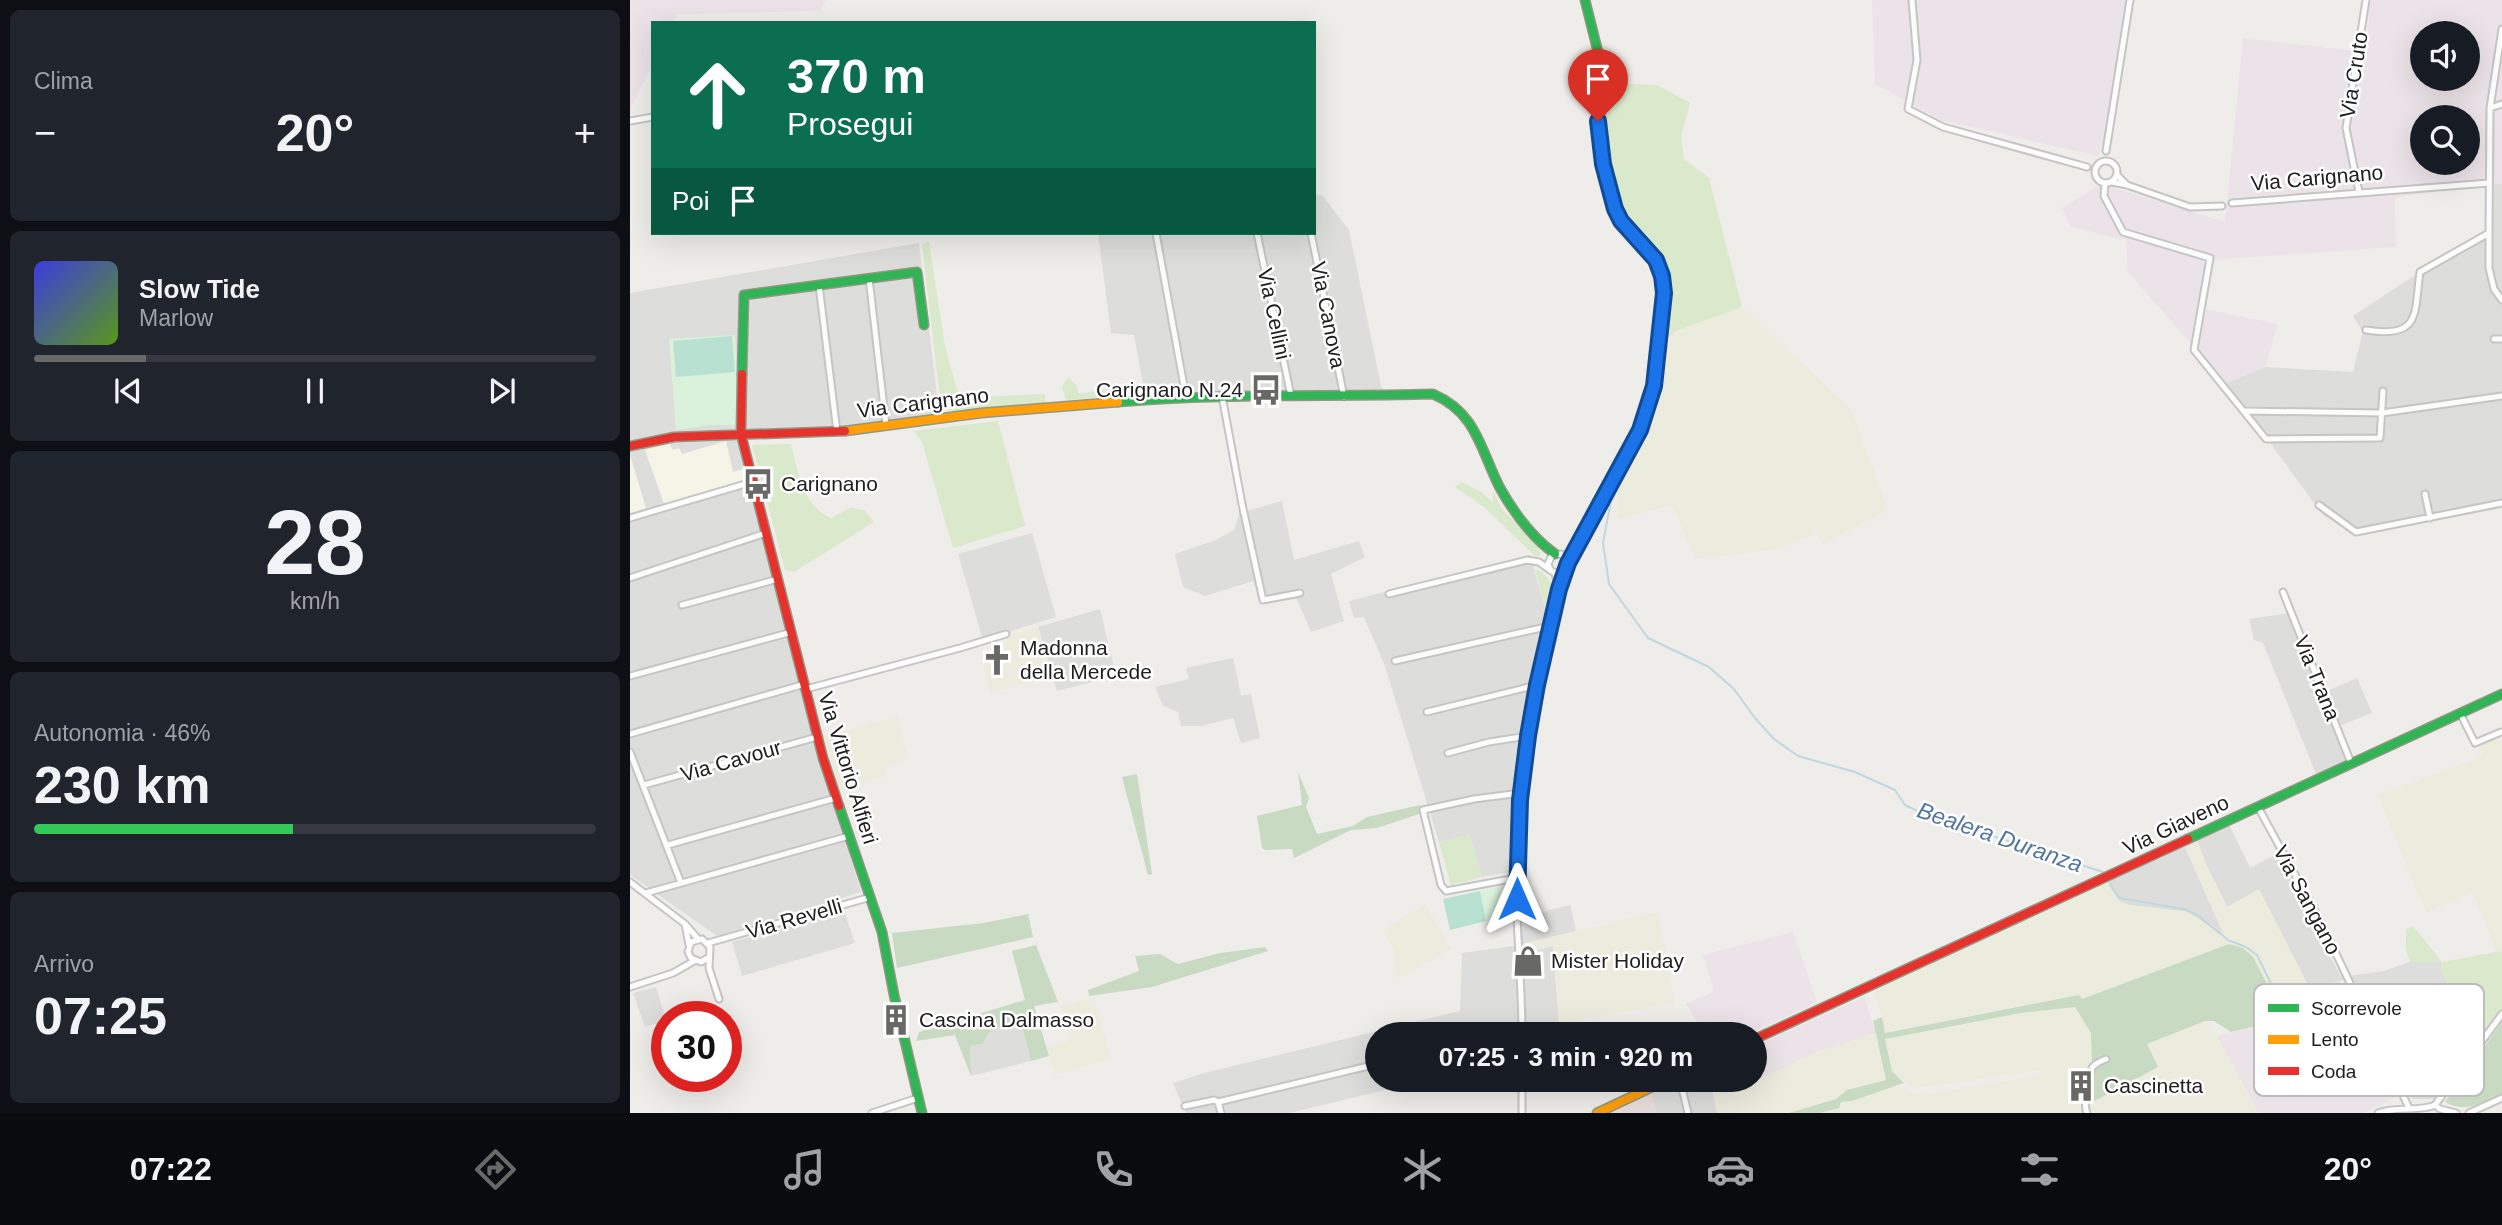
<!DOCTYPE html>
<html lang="it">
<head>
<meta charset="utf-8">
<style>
  body { margin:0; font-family:Helvetica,sans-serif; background:#20242c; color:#f1f3f6; height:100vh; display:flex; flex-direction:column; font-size:26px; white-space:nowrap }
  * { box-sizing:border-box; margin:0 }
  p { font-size:23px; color:#9ea1a6 }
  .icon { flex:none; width:38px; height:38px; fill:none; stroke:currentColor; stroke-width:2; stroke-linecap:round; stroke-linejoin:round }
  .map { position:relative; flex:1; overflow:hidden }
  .panel { display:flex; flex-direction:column; gap:10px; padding:10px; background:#0d0f14; width:630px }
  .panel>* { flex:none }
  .hud { position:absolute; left:21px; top:21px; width:665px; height:214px; border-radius:0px; box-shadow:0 7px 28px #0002; background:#0b6e4f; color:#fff; overflow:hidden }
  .controls { position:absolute; left:1780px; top:21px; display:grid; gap:14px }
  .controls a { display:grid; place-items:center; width:70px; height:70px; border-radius:50%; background:#171b24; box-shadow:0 7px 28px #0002; font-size:35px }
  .speed { position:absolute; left:21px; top:1001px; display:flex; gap:14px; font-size:35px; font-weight:700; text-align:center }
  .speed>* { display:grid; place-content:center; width:91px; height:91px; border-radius:50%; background:#171b24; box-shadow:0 7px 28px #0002; line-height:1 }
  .speed .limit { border:10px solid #d22; background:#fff; color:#111 }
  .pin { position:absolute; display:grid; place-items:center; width:60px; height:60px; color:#fff; margin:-72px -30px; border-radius:50% 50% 50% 0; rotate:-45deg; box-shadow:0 0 7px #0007 }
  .pin .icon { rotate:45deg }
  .me { position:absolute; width:77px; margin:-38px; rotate:0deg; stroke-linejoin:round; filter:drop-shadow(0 0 5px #0008) }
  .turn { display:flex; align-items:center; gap:24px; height:147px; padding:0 21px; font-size:32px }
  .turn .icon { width:91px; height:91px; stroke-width:2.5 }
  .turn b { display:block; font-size:49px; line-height:60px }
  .then { display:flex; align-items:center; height:66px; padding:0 21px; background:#0003; gap:14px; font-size:26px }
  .big { font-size:52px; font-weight:700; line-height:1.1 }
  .panel .widget { flex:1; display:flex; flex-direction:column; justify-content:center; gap:10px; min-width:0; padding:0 24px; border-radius:10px; background:#20242c }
  .panel .dial { align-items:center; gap:0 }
  .dial b { font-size:91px; line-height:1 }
  .song { display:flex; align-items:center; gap:21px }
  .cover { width:84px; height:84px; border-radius:10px; background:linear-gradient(135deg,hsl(240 70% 55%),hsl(90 70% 35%)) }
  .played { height:7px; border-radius:4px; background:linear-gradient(90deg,#686867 20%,#363941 20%) }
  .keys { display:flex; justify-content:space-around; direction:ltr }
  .heat { display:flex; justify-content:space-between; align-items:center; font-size:38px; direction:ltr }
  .charge { height:10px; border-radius:5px; background:linear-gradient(90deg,#34c759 46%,#363941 0) }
  .trip { position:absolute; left:735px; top:1022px; width:402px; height:70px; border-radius:35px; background:#171b24; box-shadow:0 7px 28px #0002; font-weight:700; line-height:70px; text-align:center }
  .tab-bar { display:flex; height:112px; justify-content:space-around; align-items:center; background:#090b0e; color:#9ea1a6 }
  .tab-bar .icon { width:49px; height:49px }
  .tab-bar .current { color:#686867 }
  .tab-bar b { font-size:32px; color:#f1f3f6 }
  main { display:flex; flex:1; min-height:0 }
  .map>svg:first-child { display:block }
  .residential { fill:#dddddb }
  .commercial { fill:#ebdfdd }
  .industrial { fill:#ebe3e7; fill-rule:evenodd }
  .education { fill:#f5f5e7 }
  .farmland { fill:#ececde }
  .grass { fill:#dae8cc }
  .forest { fill:#c9dac2 }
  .park { fill:#daf1dc }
  .pitch { fill:#b9e1d2 }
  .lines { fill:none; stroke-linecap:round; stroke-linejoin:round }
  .stream { stroke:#c0d7de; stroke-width:2 }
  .street-casing { stroke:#c5c5c4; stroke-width:9 }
  .fast-casing { stroke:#949783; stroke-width:11 }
  .slow-casing { stroke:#949783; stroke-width:11 }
  .jam-casing { stroke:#949783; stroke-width:11 }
  .street { stroke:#fcfcfc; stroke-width:5 }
  .fast { stroke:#30b455; stroke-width:8 }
  .slow { stroke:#ff9f0a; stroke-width:8 }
  .jam { stroke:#e5322d; stroke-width:8 }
  .route-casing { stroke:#114b97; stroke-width:18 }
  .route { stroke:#1a73e8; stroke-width:12 }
  .labels { text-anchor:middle; stroke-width:5; stroke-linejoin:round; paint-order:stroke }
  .street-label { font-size:21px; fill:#202020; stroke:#fff }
  .poi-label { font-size:21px; fill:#202020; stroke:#fff; text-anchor:start }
  .water-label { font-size:23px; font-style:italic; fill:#5375a0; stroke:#fff }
  .key { fill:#fff; stroke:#bcbcbc; stroke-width:2 }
  .key-label { font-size:19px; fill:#202020 }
</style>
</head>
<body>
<main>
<section class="panel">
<div class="widget"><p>Clima</p>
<div class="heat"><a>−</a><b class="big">20°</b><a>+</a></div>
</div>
<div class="widget">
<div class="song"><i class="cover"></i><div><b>Slow Tide</b><p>Marlow</p></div></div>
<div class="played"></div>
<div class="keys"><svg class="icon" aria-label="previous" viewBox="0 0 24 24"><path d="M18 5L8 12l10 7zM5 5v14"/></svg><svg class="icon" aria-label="pause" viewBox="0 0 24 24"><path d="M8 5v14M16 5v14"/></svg><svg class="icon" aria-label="next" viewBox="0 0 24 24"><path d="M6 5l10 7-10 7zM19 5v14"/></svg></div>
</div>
<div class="widget dial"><b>28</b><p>km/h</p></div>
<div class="widget"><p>Autonomia · 46%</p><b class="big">230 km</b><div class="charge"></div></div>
<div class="widget"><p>Arrivo</p><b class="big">07:25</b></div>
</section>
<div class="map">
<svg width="1872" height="1113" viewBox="0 0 1872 1113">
  <rect width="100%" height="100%" fill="#eeedea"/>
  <path class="residential" d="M1859 183 1872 184V508L1726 536 1693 515 1596 383 1635 367 1723 372 1733 332 1723 316 1790 272 1859 234Z
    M684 194 693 196 719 230 751 386 758 397 516 400 504 335 481 333 468 233H684Z
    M289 243 309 413 256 425 111 434 186 747 231 892 87 936 0 875V293Z
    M652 501 664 560 729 541 735 557 701 574 714 621 681 632 667 599 632 602 623 581 575 596 553 587 545 554 586 540 604 530 609 513Z
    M402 533 426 617 353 640 328 554Z
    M900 555 915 608 913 630 893 741 880 872 852 877 840 835 809 842 755 666 734 617 724 618 719 601Z
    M470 609 486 676 427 691 408 627Z
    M1659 613 1695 692 1727 678 1742 713 1709 726 1717 759 1686 774 1633 643 1624 640 1619 619Z
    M603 658 611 696 621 694 630 738 611 743 603 718 571 726H551L548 712 533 706 525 687 559 679 556 668Z
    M1599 824 1620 868 1647 854 1711 977 1753 971 1780 962H1812L1811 970 1848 1044 1807 1099H1783L1720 978 1680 989 1629 890 1597 907 1576 864 1567 840Z
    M1555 847 1594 935 1592 936 1558 912 1499 905 1489 901 1477 882Z
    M940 905 946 931 892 944 891 917Z
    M214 911 225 943 112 976 102 942Z
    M891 945 892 953 923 946 929 1023 887 1029V1034H747V1080H796L660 1113H556L543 1083 574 1073 830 1011 832 953Z
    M26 987 36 1020 15 1027 3 993Z
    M390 1018 401 1061 341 1076 340 1046 352 1044 360 1031Z
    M1051 1080H1080L1087 1113H1027L1021 1093Z"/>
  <path class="commercial" d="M1021 1093 1027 1113H976Z"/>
  <path class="industrial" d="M0 0H196L190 11 47 14 43 23H23V63L0 109Z
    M1242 0H1497L1475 133 1468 156 1311 120 1245 84Z
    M1741 0H1872V184L1859 183 1765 198 1766 247 1580 260 1575 309 1648 324 1635 367 1596 383 1498 272 1496 240 1441 227 1432 208 1471 184 1595 222 1613 38 1735 52ZM1792 33H1838V79H1792ZM1792 117H1838V163H1792Z
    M1163 932 1187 1003 1118 1034H1075L1056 1004 1084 991 1073 955Z
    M1715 991 1771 1095 1734 1113H1628L1587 1036 1647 1021Z
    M1234 997 1246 1033 1187 1052 1118 1085 1115 1080H1125V1046Z"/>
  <path class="education" d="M96 441 103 472 113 469 116 481 34 504 15 450 40 444 43 450 49 448 52 454Z
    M0 455 16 508 0 514Z"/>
  <path class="farmland" d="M1112 307 1221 409 1258 510 1193 544 1187 533 1144 550 1065 559 1042 505 987 520V491L1015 435 1028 401 1030 344 1046 331Z
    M408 627 423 676 360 693 353 662 362 664 363 661 370 663 378 636Z
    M268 716 278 760 255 766 258 775 210 791 194 736Z
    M1864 738 1872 742V951L1867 952 1842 892 1796 913 1748 795 1853 756 1849 746Z
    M1567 840 1576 864 1597 907 1629 889 1680 989 1647 1003 1623 957 1599 944 1452 999 1449 995 1254 1033 1252 1017 1244 994 1249 987 1477 882 1489 901 1499 905 1558 912 1594 935 1555 847Z
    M795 904 821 949 766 980 765 953 753 930Z
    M1028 912 1045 1003 929 1023 923 946 892 953 891 944Z
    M464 997 481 1059 425 1075 416 1047 440 1040 431 1006Z
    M1445 1006 1461 1033 1462 1062 1452 1110 1453 1113H1190L1208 1108 1210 1102 1222 1101 1267 1086 1285 1093H1302L1411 1075 1410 1070 1288 1088 1274 1083 1262 1071 1254 1039 1391 1013Z
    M1575 1021 1587 1036 1628 1113H1462L1457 1105 1528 1067 1517 1044Z
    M1246 1033 1256 1080 1217 1090 1206 1099 1159 1113H1087L1080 1080H1115L1118 1085 1187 1052Z"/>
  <path class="grass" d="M978 83 1027 85 1060 103 1051 136 1054 159 1079 178 1112 307 1046 331 1030 344 1038 286 1032 263 991 214 983 193 972 148 971 113Z
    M299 242 315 346 329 398 415 394V403L327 412 311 407 292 244Z
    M438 377 446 385 449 394 500 385V395L436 400 432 387Z
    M368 421 395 526 323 548 292 442 284 431Z
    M161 444C168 472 173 506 201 518L220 508 234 510 244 522 164 572 155 570 122 445Z
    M831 482 850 491 863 502V491C866 496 868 502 871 507 880 521 912 540 910 556H905L854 507 825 487Z
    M905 569 912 572 923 584V593L915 608Z
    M840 835 852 877 821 885 809 842Z
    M1783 926 1812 962 1872 951V1010L1848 1044 1811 970 1812 962H1780L1776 949V929Z
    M1709 981 1715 991 1647 1021 1652 1013 1647 1003 1680 989Z"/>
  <path class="forest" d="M668 772 679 798 676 807 687 834 723 826 737 817 790 805 792 813 747 828 721 830 664 858 662 849 636 850 632 848 627 816 672 805Z
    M507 774 522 874 518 875 492 777Z
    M398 914 403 937 267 968 262 933 354 923Z
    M1599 944 1613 948 1623 957 1652 1013 1647 1021 1601 1032 1584 1021H1575L1517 1044 1528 1067 1457 1105 1464 1068 1462 1062 1461 1033 1445 1007 1391 1013 1255 1039 1262 1071 1274 1083 1222 1101 1211 1102 1209 1108 1190 1113H1159L1206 1099 1217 1090 1256 1080 1243 1021 1252 1017 1255 1033 1449 995 1452 999Z
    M406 945 428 1002 404 1006 419 1056 401 1061 390 1018 360 1031 352 1044 340 1046 341 1076 325 1035 286 1041 289 1032 395 1000 382 951Z
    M635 947 638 951 522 987 459 996 458 990 509 971 505 956 530 954 548 964 590 953Z
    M1872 1022V1094C1853 1104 1833 1113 1815 1102Z"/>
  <path class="park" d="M105 335 107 373 105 425H80L46 430 39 339Z
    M880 885 881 916 856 921 850 891Z"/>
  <path class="pitch" d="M102 336 105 372 46 377 43 341Z
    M850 891 856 921 820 930 813 899Z"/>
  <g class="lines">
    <path class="stream" d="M982 495 973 543 979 584 1018 638 1079 667 1104 689 1125 718 1144 739 1168 756 1225 772 1265 790 1275 805 1292 813 1473 872
      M1480 884 1489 898 1554 909 1567 915 1598 940 1616 947 1627 955 1652 1006"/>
    <defs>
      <path id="street" d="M1282 0 1287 60 1278 109 1313 127 1457 167
        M1872 29 1860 108 1859 233V268L1864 289 1872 300
        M1860 108 1872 104
        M0 121 23 117
        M1476 151 1500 0
        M1465 172a11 11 0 1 1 22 0a11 11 0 1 1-22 0Z
        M1482 182 1497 185 1487 175
        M1475 183 1474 196 1493 232 1580 258 1564 350 1636 439 1750 438 1753 391
        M1497 185 1560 207 1592 206
        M1729 192 1716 128 1736 0
        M1602 203 1859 183
        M526 233 556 397
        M627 233 661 396
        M681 233 714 397
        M239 278 256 425
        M189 285 207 432
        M1736 330C1792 339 1784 313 1790 272L1859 233
        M1864 339H1872
        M592 396 612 504 633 600 670 593
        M1615 411 1752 413 1872 396
        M1795 494 1800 518
        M1689 505 1726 532 1872 503
        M0 518 122 482
        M925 573 934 572 938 567V560L931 554 922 555 918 564 920 570 925 573 929 589
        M0 578 136 533
        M1653 592 1721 763
        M759 594 897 560 909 562 920 570
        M52 605 148 579
        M765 661 920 626
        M0 676 162 632
        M176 689 330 648 376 634
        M797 712 907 685
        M1830 713 1845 743 1871 732
        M0 734 175 684
        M0 752 51 883
        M818 753 859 742 898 736
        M14 785 187 737
        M1628 807 1692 924 1779 1108
        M38 845 206 798
        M886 878 816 891 811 885 793 810 844 799 891 793
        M0 882 55 924 68 939
        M16 893 219 836
        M55 924 59 945
        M78 943 241 897
        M78 958 71 962 61 958 58 952 61 942 72 939 80 947 79 968 89 999
        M0 987 43 973 64 961
        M878 1034 892 1032
        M892 1034C892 978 885 921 886 864 889 765 909 667 934 572
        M1050 1080 1058 1113
        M588 1102 591 1113
        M1805 1105 1872 1014
        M555 1106 584 1100 588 1102 747 1064
        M242 1113 288 1098
        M892 1113V1080
        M1457 1113C1453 1104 1457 1078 1462 1068 1465 1063 1471 1061 1476 1059
        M1748 1113C1766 1106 1790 1112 1805 1105L1810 1109 1826 1113
        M1839 1113 1872 1098"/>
      <path id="fast" d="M112 374 114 295 287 272 294 325
        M488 402C593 393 698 397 803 394 847 413 850 449 870 488 884 513 902 537 925 554
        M938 563 1010 430 1020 404 1025 386 1027 344 1034 293 1032 276 1026 260 991 221 981 197 968 139 973 72 955 0
        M209 806 252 932 264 995 292 1113
        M1558 839 1872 694"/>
      <path id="slow" d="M215 431 351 413 488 402
        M967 1113 1037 1080"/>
      <path id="jam" d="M112 374 111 434 193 758 209 806
        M0 446 44 437 215 431
        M1125 1039 1558 839"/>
    </defs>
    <use href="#street" class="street-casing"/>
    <use href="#fast" class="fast-casing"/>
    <use href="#slow" class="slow-casing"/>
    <use href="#jam" class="jam-casing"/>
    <use href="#street" class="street"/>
    <use href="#fast" class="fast"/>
    <use href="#slow" class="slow"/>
    <use href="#jam" class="jam"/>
  </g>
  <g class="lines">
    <defs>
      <path id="route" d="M887 899 890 800 898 736 907 685 929 589 938 563 1010 430 1024 386 1034 293 1032 276 1026 260 991 221 985 209 973 164 968 121"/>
    </defs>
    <use href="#route" class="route-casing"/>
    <use href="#route" class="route"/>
  </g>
  <defs>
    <symbol id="bus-bare" viewBox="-9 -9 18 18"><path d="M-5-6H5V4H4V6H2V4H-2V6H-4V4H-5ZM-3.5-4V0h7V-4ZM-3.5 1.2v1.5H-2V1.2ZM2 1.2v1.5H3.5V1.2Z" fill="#686867" stroke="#fff" stroke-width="2.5" paint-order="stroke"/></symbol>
    <symbol id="church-bare" viewBox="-9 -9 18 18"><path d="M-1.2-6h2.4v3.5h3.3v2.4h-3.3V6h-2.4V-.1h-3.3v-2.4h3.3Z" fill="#686867" stroke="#fff" stroke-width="2.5" paint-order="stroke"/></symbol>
    <symbol id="shop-bare" viewBox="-9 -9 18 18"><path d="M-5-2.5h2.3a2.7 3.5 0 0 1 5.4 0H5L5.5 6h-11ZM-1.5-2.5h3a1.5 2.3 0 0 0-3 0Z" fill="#686867" stroke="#fff" stroke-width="2.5" paint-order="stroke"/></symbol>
    <symbol id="building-bare" viewBox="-9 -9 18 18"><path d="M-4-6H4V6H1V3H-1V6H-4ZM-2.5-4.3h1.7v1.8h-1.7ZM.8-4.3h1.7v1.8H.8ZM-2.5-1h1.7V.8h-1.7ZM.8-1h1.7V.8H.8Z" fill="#686867" stroke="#fff" stroke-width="2.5" paint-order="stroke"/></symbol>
  </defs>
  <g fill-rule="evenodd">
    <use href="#bus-bare" x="614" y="368" width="44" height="44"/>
    <use href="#bus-bare" x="106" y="462" width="44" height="44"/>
    <use href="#church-bare" x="345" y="638" width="44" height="44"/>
    <use href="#shop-bare" x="876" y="939" width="44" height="44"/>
    <use href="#building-bare" x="244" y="998" width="44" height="44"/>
    <use href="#building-bare" x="1429" y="1064" width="44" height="44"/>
  </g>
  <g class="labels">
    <g class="street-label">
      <text transform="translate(1724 75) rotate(-81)" y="7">Via Cruto</text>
      <text transform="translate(1687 178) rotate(-5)" y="7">Via Carignano</text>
      <text transform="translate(644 314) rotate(78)" y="7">Via Cellini</text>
      <text transform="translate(698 315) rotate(79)" y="7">Via Canova</text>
      <text transform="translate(293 403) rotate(-7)" y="7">Via Carignano</text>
      <text transform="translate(1687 678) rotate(68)" y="7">Via Trana</text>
      <text transform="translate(101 761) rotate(-16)" y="7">Via Cavour</text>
      <text transform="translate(218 768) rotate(73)" y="7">Via Vittorio Alfieri</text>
      <text transform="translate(1546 825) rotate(-25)" y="7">Via Giaveno</text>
      <text transform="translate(1677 900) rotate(62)" y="7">Via Sangano</text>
      <text transform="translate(164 919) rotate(-16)" y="7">Via Revelli</text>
    </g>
    <g class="poi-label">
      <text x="613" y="397" text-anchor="end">Carignano N.24</text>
      <text x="151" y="491">Carignano</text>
      <text x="390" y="655">Madonna<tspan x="390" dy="24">della Mercede</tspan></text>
      <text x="921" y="968">Mister Holiday</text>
      <text x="289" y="1027">Cascina Dalmasso</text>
      <text x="1474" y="1093">Cascinetta</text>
    </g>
    <g class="water-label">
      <text transform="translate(1370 837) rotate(19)" y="8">Bealera Duranza</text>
    </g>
  </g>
  <rect x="1624" y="984" width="230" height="112" rx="10" class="key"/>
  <rect x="1638" y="1004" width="31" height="8" fill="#30b455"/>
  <rect x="1638" y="1035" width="31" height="9" fill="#ff9f0a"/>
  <rect x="1638" y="1067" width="31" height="8" fill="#e5322d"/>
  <g class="key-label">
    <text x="1681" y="1015">Scorrevole</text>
    <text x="1681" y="1046">Lento</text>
    <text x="1681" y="1078">Coda</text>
  </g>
</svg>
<div class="controls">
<a><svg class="icon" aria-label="sound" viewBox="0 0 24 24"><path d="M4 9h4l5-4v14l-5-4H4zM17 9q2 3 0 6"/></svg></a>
<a><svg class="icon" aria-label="search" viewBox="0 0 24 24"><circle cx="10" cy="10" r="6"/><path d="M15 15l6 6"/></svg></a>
</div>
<div class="speed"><div class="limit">30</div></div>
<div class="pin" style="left:968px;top:121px;background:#d93025"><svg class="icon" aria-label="arrive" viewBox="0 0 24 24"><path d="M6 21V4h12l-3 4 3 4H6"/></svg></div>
<svg class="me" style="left:887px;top:899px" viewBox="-20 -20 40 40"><path d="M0-17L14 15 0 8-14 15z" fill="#1a73e8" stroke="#fff" stroke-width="4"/></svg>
<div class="trip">07:25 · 3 min · 920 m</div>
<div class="hud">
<div class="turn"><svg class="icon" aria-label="ahead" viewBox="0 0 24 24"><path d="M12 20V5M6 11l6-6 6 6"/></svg><div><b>370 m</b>Prosegui</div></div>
<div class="then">Poi<svg class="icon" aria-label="arrive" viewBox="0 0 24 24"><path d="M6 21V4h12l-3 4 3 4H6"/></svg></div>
</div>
</div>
</main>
<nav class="tab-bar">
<b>07:22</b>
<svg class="icon current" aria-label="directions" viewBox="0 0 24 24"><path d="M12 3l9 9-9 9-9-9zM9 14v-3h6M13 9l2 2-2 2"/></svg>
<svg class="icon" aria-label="music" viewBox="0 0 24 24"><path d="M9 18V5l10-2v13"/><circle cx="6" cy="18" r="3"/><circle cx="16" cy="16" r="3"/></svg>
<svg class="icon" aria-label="phone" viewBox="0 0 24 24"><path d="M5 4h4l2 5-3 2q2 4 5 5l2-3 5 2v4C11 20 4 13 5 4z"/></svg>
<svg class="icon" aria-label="climate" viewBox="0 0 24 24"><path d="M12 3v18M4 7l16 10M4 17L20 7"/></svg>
<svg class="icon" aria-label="car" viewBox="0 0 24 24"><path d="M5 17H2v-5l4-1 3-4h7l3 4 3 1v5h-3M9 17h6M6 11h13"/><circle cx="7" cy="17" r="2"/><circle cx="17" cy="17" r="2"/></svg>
<svg class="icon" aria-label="filters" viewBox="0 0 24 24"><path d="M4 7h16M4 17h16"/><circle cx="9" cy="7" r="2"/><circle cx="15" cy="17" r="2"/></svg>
<b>20°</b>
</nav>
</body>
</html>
